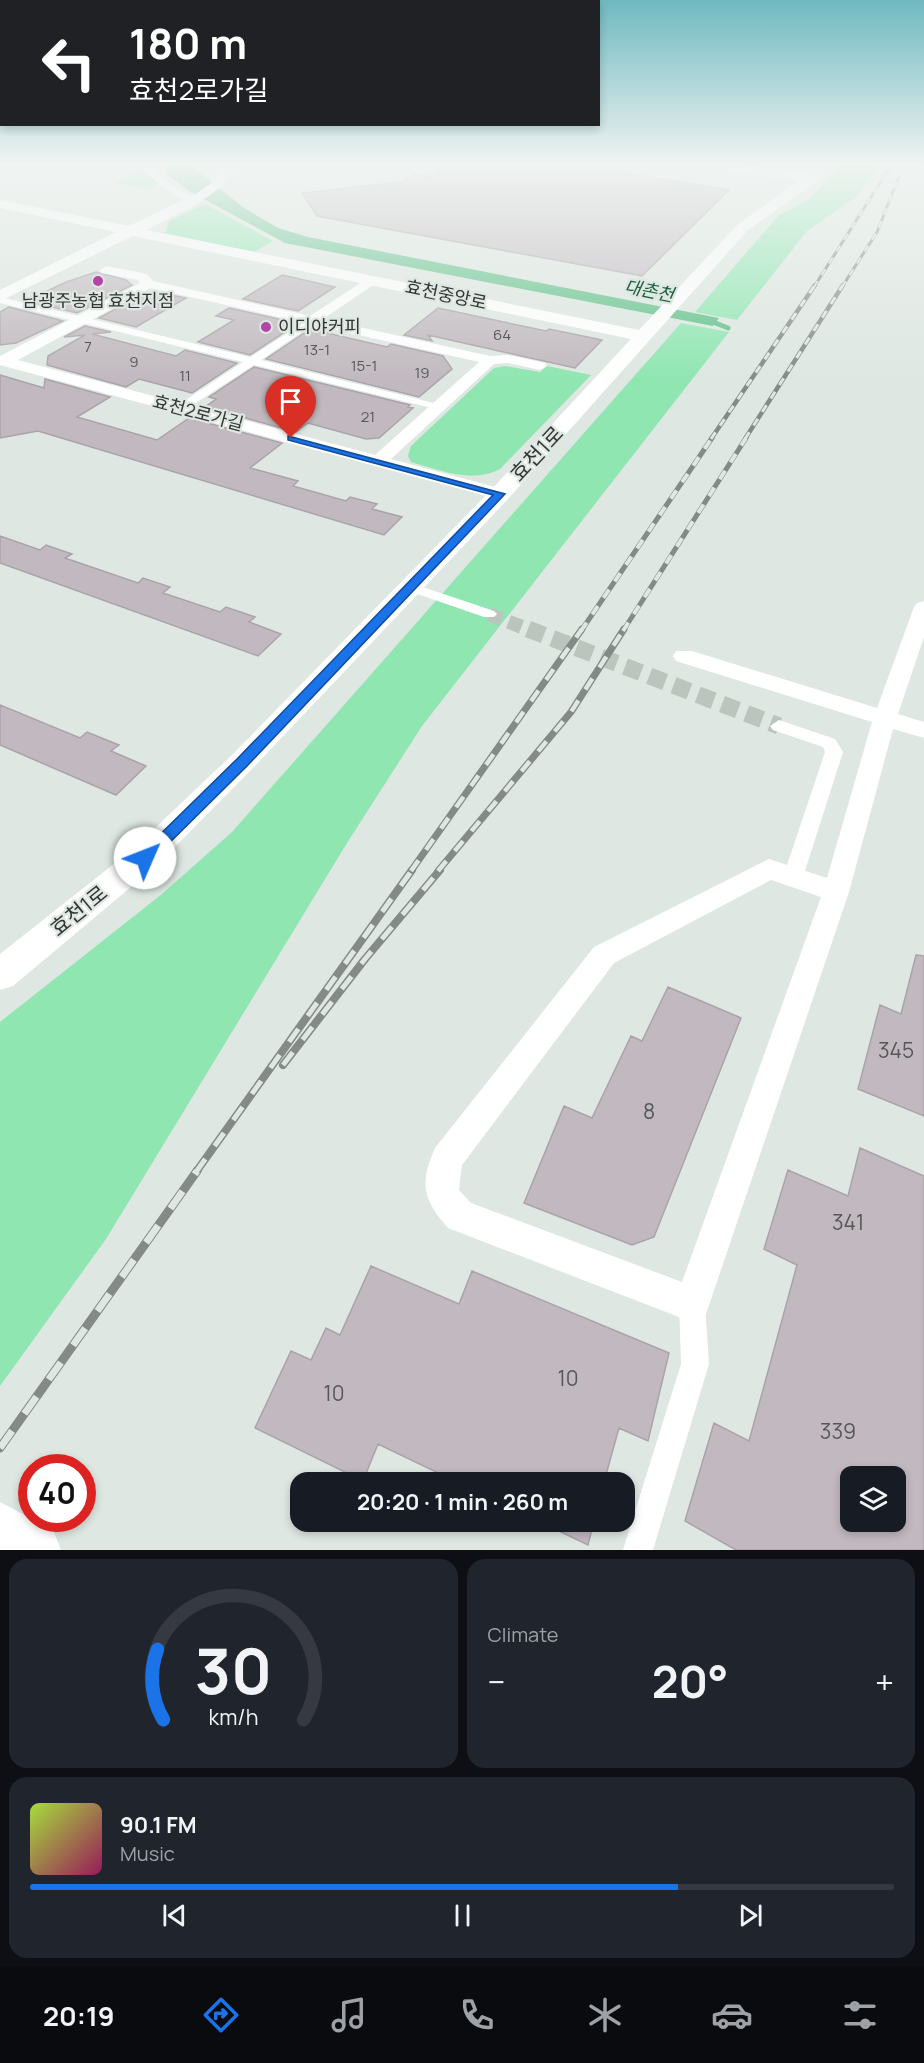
<!DOCTYPE html>
<html lang="en">
<head>
<meta charset="utf-8">
<style>
  body { margin:0; font-family:Manrope,"Noto Sans KR",sans-serif; background:#20242c; color:#f1f3f6; height:100vh; display:flex; flex-direction:column; font-size:22px; white-space:nowrap }
  * { box-sizing:border-box; margin:0 }
  p { font-size:20px; color:#9ea1a6 }
  .icon { flex:none; width:33px; height:33px; fill:none; stroke:currentColor; stroke-width:2; stroke-linecap:round; stroke-linejoin:round }
  .map { position:relative; height:1550px; overflow:hidden }
  .panel { display:flex; flex-direction:column; gap:9px; padding:9px; background:#0d0f14; flex:1 }
  .panel>* { flex:none }
  .guide { position:absolute; left:0px; top:0px; width:600px; height:126px; box-shadow:0 3px 9px #0003; background:#202124; color:#fff; overflow:hidden }
  .buttons { position:absolute; left:840px; top:1466px; display:grid; gap:12px }
  .buttons a { display:grid; place-items:center; width:66px; height:66px; border-radius:12px; background:#171b24; box-shadow:0 3px 9px #0003; font-size:30px }
  .speed { position:absolute; left:18px; top:1454px; display:flex; gap:12px; font-size:30px; font-weight:700; text-align:center }
  .speed>* { display:grid; place-content:center; width:78px; height:78px; border-radius:50%; background:#171b24; box-shadow:0 3px 9px #0003; line-height:1 }
  .speed .limit { border:9px solid #d22; background:#fff; color:#111 }
  .pin { position:absolute; display:grid; place-items:center; width:51px; height:51px; color:#fff; margin:-62px -26px; border-radius:50% 50% 50% 0; rotate:-45deg; box-shadow:0 0 6px #0007 }
  .pin .icon { rotate:45deg }
  .me { position:absolute; width:66px; margin:-33px; rotate:46deg; stroke-linejoin:round; filter:drop-shadow(0 0 4px #0008) }
  .turn { display:flex; align-items:center; gap:21px; height:126px; padding:0 30px; font-size:27px }
  .turn .icon { width:78px; height:78px; stroke-width:2.5 }
  .turn b { display:block; font-size:42px; line-height:51px }
  .big { font-size:45px; font-weight:700; line-height:1.1 }
  .panel .widget { flex:1; display:flex; flex-direction:column; justify-content:center; gap:9px; min-width:0; padding:0 21px; border-radius:18px; background:#20242c }
  .panel .dial { align-items:center; gap:0 }
  .dial svg { height:156px; overflow:visible; fill:none; stroke:#363941; stroke-width:7; stroke-linecap:round; text-anchor:middle }
  .dial text { fill:#f1f3f6; stroke:none }
  .song { display:flex; align-items:center; gap:18px }
  .cover { width:72px; height:72px; border-radius:9px; background:linear-gradient(135deg,hsl(80 70% 55%),hsl(330 70% 35%)) }
  .played { height:6px; border-radius:3px; background:linear-gradient(90deg,#1a73e8 75%,#363941 75%) }
  .keys { display:flex; justify-content:space-around; direction:ltr }
  .heat { display:flex; justify-content:space-between; align-items:center; font-size:33px; direction:ltr }
  .panel .tiles { flex:1; display:grid; gap:9px; grid-template-columns:1fr 1fr }
  .widget:last-child { grid-column:span 2 }
  .trip { position:absolute; left:290px; top:1472px; width:345px; height:60px; border-radius:18px; background:#171b24; box-shadow:0 3px 9px #0003; font-weight:700; line-height:60px; text-align:center }
  .tab-bar { display:flex; height:96px; justify-content:space-around; align-items:center; background:#090b0e; color:#9ea1a6 }
  .tab-bar .icon { width:42px; height:42px }
  .tab-bar .selected { color:#1a73e8 }
  .tab-bar b { font-size:27px; color:#f1f3f6 }
  .map>svg:first-child { display:block }
  .green { fill:#8fe6b1 }
  .water { fill:#5dc087 }
  .lines { fill:none; stroke-linecap:round; stroke-linejoin:round }
  .stream { stroke:#5dc087; stroke-width:5 }
  .building { fill:#c1b9bf; stroke:#aaa3a9; stroke-width:1.5; fill-rule:evenodd }
  .pedestrian-tunnel-far1 { stroke:#bcc4be; stroke-width:14; stroke-dasharray:14 7; stroke-linecap:butt }
  .pedestrian-tunnel { stroke:#bcc4be; stroke-width:17; stroke-dasharray:17 9; stroke-linecap:butt }
  .pedestrian { fill:#fff; fill-rule:evenodd }
  .minor { fill:#fff; fill-rule:evenodd }
  .tertiary { fill:#fff; fill-rule:evenodd }
  .secondary { fill:#fff; fill-rule:evenodd }
  .rail-far5-casing { stroke:#848a86; stroke-width:3 }
  .rail-far4-casing { stroke:#848a86; stroke-width:4.5 }
  .rail-far3-casing { stroke:#848a86; stroke-width:5 }
  .rail-far2-casing { stroke:#848a86; stroke-width:7 }
  .rail-far1-casing { stroke:#848a86; stroke-width:8 }
  .rail-casing { stroke:#848a86; stroke-width:9 }
  .rail-far5 { stroke:#dee7e1; stroke-width:2; stroke-dasharray:7; stroke-linecap:butt }
  .rail-far4 { stroke:#dee7e1; stroke-width:3; stroke-dasharray:8; stroke-linecap:butt }
  .rail-far3 { stroke:#dee7e1; stroke-width:4; stroke-dasharray:10; stroke-linecap:butt }
  .rail-far2 { stroke:#dee7e1; stroke-width:4.5; stroke-dasharray:13; stroke-linecap:butt }
  .rail-far1 { stroke:#dee7e1; stroke-width:5; stroke-dasharray:16; stroke-linecap:butt }
  .rail { stroke:#dee7e1; stroke-width:7; stroke-dasharray:21; stroke-linecap:butt }
  .route { fill:#1a73e8; stroke:#114b97; stroke-width:1.5 }
  .poi-dot { fill:#b146a7; stroke:#dee7e1; stroke-width:2 }
  .labels { text-anchor:middle; stroke-width:4.5; stroke-linejoin:round; paint-order:stroke }
  .far-number-label { font-size:15px; fill:#565757 }
  .far-water-label { font-size:18px; font-style:italic; fill:#18613c; stroke:#dee7e1 }
  .far-street-label { font-size:18px; fill:#333634; stroke:#dee7e1 }
  .far-poi-label { font-size:18px; fill:#333634; stroke:#dee7e1 }
  .street-label { font-size:21px; fill:#333634; stroke:#dee7e1 }
  .near-number-label { font-size:21px; fill:#565757 }
</style>
</head>
<body>
<div class="map">
<svg width="924" height="1550" viewBox="0 0 924 1550">
  <rect width="100%" height="100%" fill="#dee7e1"/>
  <path class="green" d="M841 164H880L856 197 807 231 737 320 695 312 779 215 810 199Z
    M143 171 159 183 147 189 115 183Z
    M205 204 273 241 254 252 165 233 169 221Z
    M681 323 729 332 422 726 347 843 106 1239 0 1386V1022L162 894 232 832Z
    M505 366 540 372 547 366 591 375 500 469C471 484 440 470 411 462L408 456 411 446 494 368Z"/>
  <path class="water" d="M163 164H189L244 208 278 228 308 237 719 318 713 326 285 243 189 191 169 176Z"/>
  <g class="lines">
    <path class="stream" d="M708 320 728 328"/>
  </g>
  <path class="building" d="M437 164 576 165 729 190 642 276 317 216 302 193 401 182 415 174 436 178Z
    M96 272 126 280 132 285 77 313 26 301 66 282Z
    M282 275 335 287 298 311 243 299Z
    M143 294H166L186 298 136 327 99 318Z
    M9 307 63 321 16 343 0 345V312Z
    M229 308 283 320 280 322 294 326 250 355 198 342 234 320 216 316Z
    M438 308 546 331 549 329 602 340 575 368 428 335 432 341 404 335Z
    M85 326 111 332 92 334 176 356 185 350 237 363 192 393 139 379 126 387 47 365 48 356 85 335 64 337Z
    M310 329 387 347 391 344 443 356 452 369 419 397 266 359Z
    M254 367 410 405 408 407 413 408 379 438 366 439 308 423 296 432 205 407 216 399 209 397Z
    M0 375 44 388 45 379 110 397 77 417 157 440 189 418 282 443 250 468 298 481 293 486 346 501 350 497 377 504 372 509 402 517 384 535 38 431 0 438Z
    M0 536 40 550 46 545 72 554 65 558 138 583 143 578 170 587 163 593 220 612 226 607 255 617 249 622 281 634 258 656 0 563Z
    M0 705 80 738 87 732 119 745 111 751 146 766 116 795 0 745Z
    M916 955 924 956V1116L858 1089 880 1005 901 1014Z
    M668 987 741 1018 654 1237 632 1245 524 1203 564 1106 592 1118 631 1036 642 1041Z
    M860 1148 924 1176V1550H736L685 1521 714 1423 749 1441 797 1265 764 1249 788 1170 848 1196ZM850 1476H896V1521H850Z
    M371 1266 459 1304 472 1271 669 1353 648 1441 619 1428 604 1482H457L378 1444 363 1481 255 1428 291 1351 311 1360 326 1328 340 1335Z
    M538 1521H594L588 1545Z"/>
  <g class="lines">
    <path class="pedestrian-tunnel-far1" d="M489 614 532 631"/>
    <path class="pedestrian-tunnel" d="M528 629 779 726"/>
    <path class="pedestrian" d="M141 164H149L162 179 196 200 189 202C170 192 153 183 141 164Z
      M0 297 250 357 311 318 315 319V323L261 360 446 406 440 410 254 365 182 412 178 411V405L243 362 0 303Z
      M411 583 494 611 497 614 494 617H484L406 590 404 587Z
      M779 720 835 739 843 752 803 877 800 882 793 885 786 882 783 877 825 752 823 747 773 730 770 726Z
      M692 1291 701 1295 705 1304 709 1364 653 1550H623L681 1364 679 1304 683 1295Z"/>
    <path class="minor" d="M106 266 147 274 153 281 310 316 371 276 378 280 376 283 323 319 490 356 508 355 545 363 547 366 540 370 508 363 494 364 391 459 506 490 509 494 506 498H494L0 365V356L140 283 138 280 101 273 100 270ZM150 288 479 362 375 455 18 360Z
      M924 601V637L898 714 924 722V738L893 729 849 892 705 1317 692 1322 448 1228C423 1200 419 1184 435 1148L594 947 769 859 827 878 872 722 676 661 673 656 676 651H692L877 708 914 607 917 603ZM771 880 821 897 682 1282 471 1203 459 1190 462 1165 614 963Z"/>
    <path class="tertiary" d="M228 164H241C216 199 183 211 146 230L639 330 737 225 798 181 715 168 709 164H742L806 174 816 164H830L816 182 747 231 508 499 252 769 156 866 13 986 0 990V954L134 848 232 755 492 489 631 339 133 236 0 301V290L116 232 0 208V200L129 226 197 193 214 181Z"/>
    <path class="secondary" d="M0 1502 53 1530 61 1550H0Z"/>
    <defs>
      <path id="rail-far5" d="M814 287 892 164
        M842 287 877 232 904 164"/>
      <path id="rail-far4" d="M711 439 815 285
        M745 439 843 285"/>
      <path id="rail-far3" d="M581 631 712 438
        M623 631 746 438"/>
      <path id="rail-far2" d="M411 871 582 629
        M438 871 571 712 624 629"/>
      <path id="rail-far1" d="M283 1065 365 959 440 870
        M196 1172 412 870"/>
      <path id="rail" d="M0 1448 197 1171"/>
    </defs>
    <use href="#rail-far5" class="rail-far5-casing"/>
    <use href="#rail-far4" class="rail-far4-casing"/>
    <use href="#rail-far3" class="rail-far3-casing"/>
    <use href="#rail-far2" class="rail-far2-casing"/>
    <use href="#rail-far1" class="rail-far1-casing"/>
    <use href="#rail" class="rail-casing"/>
    <use href="#rail-far5" class="rail-far5"/>
    <use href="#rail-far4" class="rail-far4"/>
    <use href="#rail-far3" class="rail-far3"/>
    <use href="#rail-far2" class="rail-far2"/>
    <use href="#rail-far1" class="rail-far1"/>
    <use href="#rail" class="rail"/>
  </g>
  <linearGradient id="sky" x2="0" y2="1"><stop stop-color="#70b9c1"/><stop offset="0.43" stop-color="#f0f4f2"/><stop offset="1" stop-color="#f0f4f2" stop-opacity="0"/></linearGradient>
  <rect width="924" height="381" fill="url(#sky)"/>
  <path class="route" d="M288 436 505 494 247 766 150 862H140L137 858 140 854 237 759 493 495 288 440Z"/>
  <g class="poi-dot">
    <circle cx="98" cy="281" r="6"/>
    <circle cx="266" cy="327" r="6"/>
  </g>
  <g class="labels">
    <g class="far-number-label">
      <text x="502" y="340">64</text>
      <text x="88" y="352">7</text>
      <text x="317" y="355">13-1</text>
      <text x="134" y="367">9</text>
      <text x="364" y="371">15-1</text>
      <text x="422" y="378">19</text>
      <text x="185" y="381">11</text>
      <text x="368" y="422">21</text>
    </g>
    <g class="far-water-label">
      <text transform="translate(649 291) rotate(11)" y="6">대촌천</text>
    </g>
    <g class="far-street-label">
      <text transform="translate(446 295) rotate(12)" y="6">효천중앙로</text>
      <text transform="translate(198 413) rotate(15)" y="6">효천2로가길</text>
    </g>
    <g class="far-poi-label">
      <text x="98" y="307">남광주농협 효천지점</text>
      <text x="278" y="333" text-anchor="start">이디야커피</text>
    </g>
    <g class="street-label">
      <text transform="translate(537 454) rotate(-47)" y="7">효천1로</text>
      <text transform="translate(79 911) rotate(-39)" y="7">효천1로</text>
    </g>
    <g class="near-number-label">
      <text x="896" y="1058">345</text>
      <text x="649" y="1119">8</text>
      <text x="848" y="1230">341</text>
      <text x="568" y="1386">10</text>
      <text x="334" y="1401">10</text>
      <text x="838" y="1439">339</text>
    </g>
  </g>
</svg>
<div class="buttons">
<a><svg class="icon" aria-label="layers" viewBox="0 0 24 24"><path d="M12 4l9 5-9 5-9-5zM3 14l9 5 9-5"/></svg></a>
</div>
<div class="speed"><div class="limit">40</div></div>
<div class="pin" style="left:291px;top:438px;background:#d93025"><svg class="icon" aria-label="arrive" viewBox="0 0 24 24"><path d="M6 21V4h12l-3 4 3 4H6"/></svg></div>
<svg class="me" style="left:145px;top:858px" viewBox="-20 -20 40 40"><circle r="19" fill="#fff"/><path d="M0-13L10 11 0 6-10 11z" fill="#1a73e8"/></svg>
<div class="trip">20:20 · 1 min · 260 m</div>
<div class="guide">
<div class="turn"><svg class="icon" aria-label="left" viewBox="0 0 24 24"><path d="M17 20v-9H6M10 6l-5 5 5 5"/></svg><div><b>180 m</b>효천2로가길</div></div>
</div>
</div>
<section class="panel">
<div class="tiles">
<div class="widget dial"><svg viewBox="0 0 100 80">
<path d="M14 69A42 42 0 1 1 86 69"/>
<path d="M14 69A42 42 0 0 1 11 33" stroke="#1a73e8"/>
<text x="50" y="56" font-size="32" font-weight="700">30</text>
<text x="50" y="72" font-size="11">km/h</text>
</svg></div>
<div class="widget"><p>Climate</p>
<div class="heat"><a>−</a><b class="big">20°</b><a>+</a></div>
</div>
<div class="widget">
<div class="song"><i class="cover"></i><div><b>90.1 FM</b><p>Music</p></div></div>
<div class="played"></div>
<div class="keys"><svg class="icon" aria-label="previous" viewBox="0 0 24 24"><path d="M18 5L8 12l10 7zM5 5v14"/></svg><svg class="icon" aria-label="pause" viewBox="0 0 24 24"><path d="M8 5v14M16 5v14"/></svg><svg class="icon" aria-label="next" viewBox="0 0 24 24"><path d="M6 5l10 7-10 7zM19 5v14"/></svg></div>
</div>
</div>
</section>
<nav class="tab-bar">
<b>20:19</b>
<svg class="icon selected" aria-label="directions" viewBox="0 0 24 24"><path d="M12 3l9 9-9 9-9-9zM9 14v-3h6M13 9l2 2-2 2"/></svg>
<svg class="icon" aria-label="music" viewBox="0 0 24 24"><path d="M9 18V5l10-2v13"/><circle cx="6" cy="18" r="3"/><circle cx="16" cy="16" r="3"/></svg>
<svg class="icon" aria-label="phone" viewBox="0 0 24 24"><path d="M5 4h4l2 5-3 2q2 4 5 5l2-3 5 2v4C11 20 4 13 5 4z"/></svg>
<svg class="icon" aria-label="climate" viewBox="0 0 24 24"><path d="M12 3v18M4 7l16 10M4 17L20 7"/></svg>
<svg class="icon" aria-label="car" viewBox="0 0 24 24"><path d="M5 17H2v-5l4-1 3-4h7l3 4 3 1v5h-3M9 17h6M6 11h13"/><circle cx="7" cy="17" r="2"/><circle cx="17" cy="17" r="2"/></svg>
<svg class="icon" aria-label="filters" viewBox="0 0 24 24"><path d="M4 7h16M4 17h16"/><circle cx="9" cy="7" r="2"/><circle cx="15" cy="17" r="2"/></svg>
</nav>
</body>
</html>
